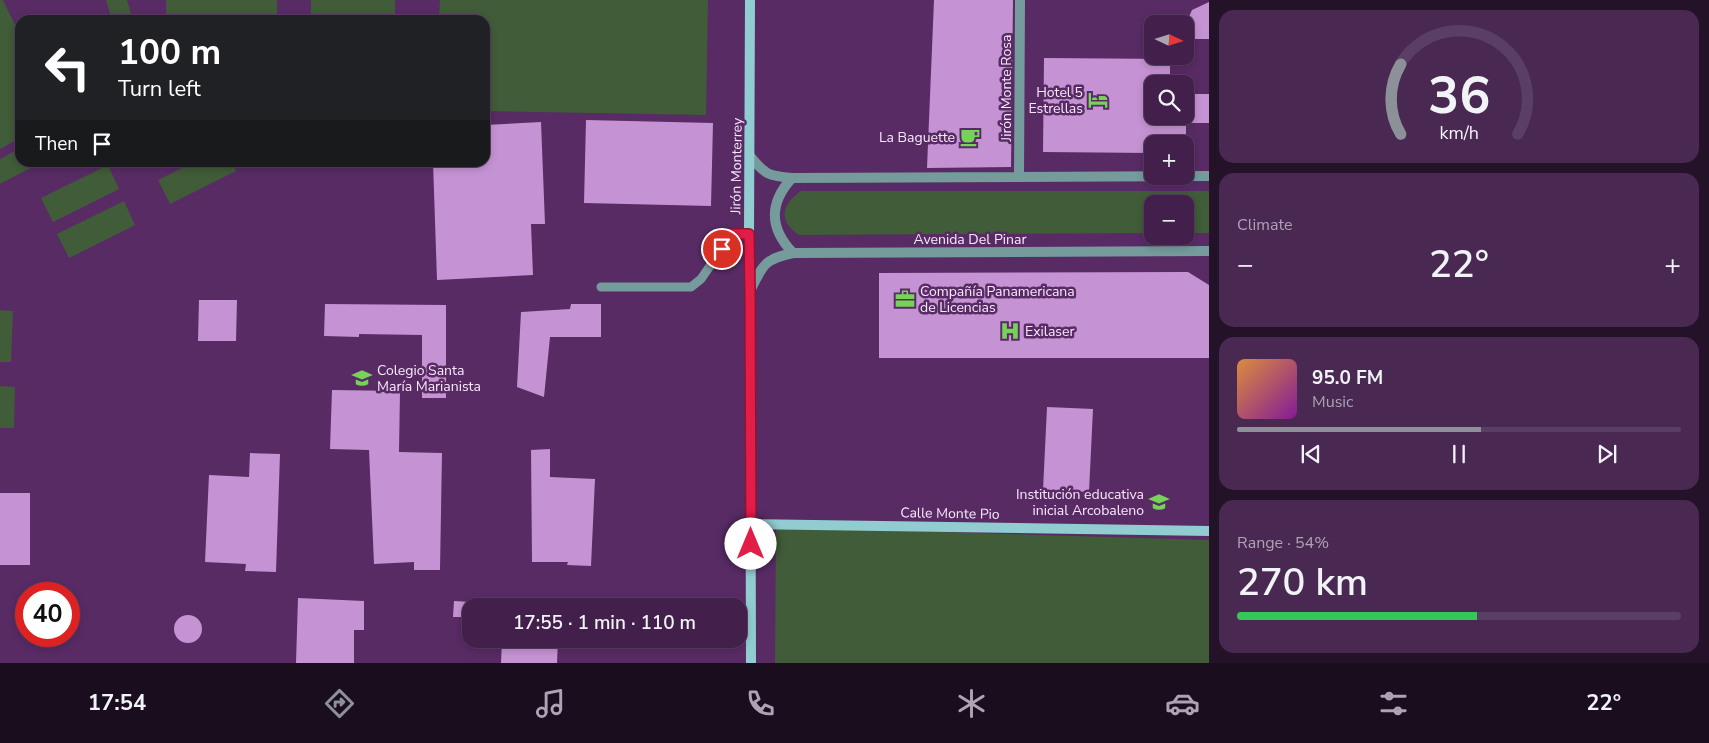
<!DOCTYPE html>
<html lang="en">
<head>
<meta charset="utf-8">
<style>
  body { margin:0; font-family:"Nunito Sans",sans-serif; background:#492852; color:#f1f3f6; height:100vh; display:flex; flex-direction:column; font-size:19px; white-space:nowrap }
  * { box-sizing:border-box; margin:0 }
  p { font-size:16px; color:#aea3b5 }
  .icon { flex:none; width:28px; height:28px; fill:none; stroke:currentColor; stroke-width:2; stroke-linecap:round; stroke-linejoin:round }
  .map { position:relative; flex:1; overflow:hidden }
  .sheet { display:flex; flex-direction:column; gap:10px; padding:10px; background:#241229; width:500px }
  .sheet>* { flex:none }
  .guide { position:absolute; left:15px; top:15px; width:475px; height:152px; border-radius:15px; box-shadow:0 2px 8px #0003,0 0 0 1px #5a3e63; background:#202124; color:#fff; overflow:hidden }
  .needle { width:32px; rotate:94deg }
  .controls { position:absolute; left:1144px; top:15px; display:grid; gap:10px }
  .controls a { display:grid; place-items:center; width:50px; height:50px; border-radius:10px; background:#42204b; box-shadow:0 2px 8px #0003,0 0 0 1px #5a3e63; font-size:25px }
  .speed { position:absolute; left:15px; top:582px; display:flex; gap:10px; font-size:25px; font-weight:700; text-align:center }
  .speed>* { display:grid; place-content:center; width:65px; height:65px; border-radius:50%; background:#42204b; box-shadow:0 2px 8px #0003,0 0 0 1px #5a3e63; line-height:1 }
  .speed .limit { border:8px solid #d22; background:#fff; color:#111 }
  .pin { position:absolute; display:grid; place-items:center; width:42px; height:42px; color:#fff; margin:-21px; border:2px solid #fff; border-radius:50%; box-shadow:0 1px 5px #0007 }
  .me { position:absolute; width:55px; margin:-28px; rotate:0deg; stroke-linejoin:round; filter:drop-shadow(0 0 4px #0008) }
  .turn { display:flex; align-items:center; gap:18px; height:105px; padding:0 20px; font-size:22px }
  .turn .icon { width:65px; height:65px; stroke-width:2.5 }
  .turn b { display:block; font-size:35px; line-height:42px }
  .then { display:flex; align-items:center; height:48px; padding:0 20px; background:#0003; gap:10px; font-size:19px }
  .big { font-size:38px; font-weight:600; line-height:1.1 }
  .sheet .widget { flex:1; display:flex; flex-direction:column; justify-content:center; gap:8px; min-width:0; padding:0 18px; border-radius:15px; background:#492852 }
  .sheet .dial { align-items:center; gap:0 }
  .dial svg { height:130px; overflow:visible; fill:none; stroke:#5a3e63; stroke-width:7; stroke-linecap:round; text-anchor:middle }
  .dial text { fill:#f1f3f6; stroke:none }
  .song { display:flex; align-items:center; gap:15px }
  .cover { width:60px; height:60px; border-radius:8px; background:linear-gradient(135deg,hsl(30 70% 55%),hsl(290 70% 35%)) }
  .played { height:5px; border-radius:2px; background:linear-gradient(90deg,#8c9099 55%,#5a3e63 55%) }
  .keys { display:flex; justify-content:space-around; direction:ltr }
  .heat { display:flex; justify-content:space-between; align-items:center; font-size:28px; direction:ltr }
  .charge { height:8px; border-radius:4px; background:linear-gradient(90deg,#34c759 54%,#5a3e63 0) }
  .trip { position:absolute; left:462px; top:598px; width:285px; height:50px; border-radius:15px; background:#42204b; box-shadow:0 2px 8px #0003,0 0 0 1px #5a3e63; font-weight:600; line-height:50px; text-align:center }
  .dock { display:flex; height:80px; justify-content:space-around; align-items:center; background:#1a0d1e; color:#aea3b5 }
  .dock .icon { width:35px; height:35px }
  .dock .active { color:#8c9099 }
  .dock b { font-size:22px; color:#f1f3f6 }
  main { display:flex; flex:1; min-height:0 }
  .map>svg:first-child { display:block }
  .green { fill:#405c38 }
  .building { fill:#c593d3 }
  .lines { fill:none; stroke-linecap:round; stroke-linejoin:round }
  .lane { stroke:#759b9c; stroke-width:9 }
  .street { stroke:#759b9c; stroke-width:10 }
  .secondary { stroke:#91cdd0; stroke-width:10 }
  .route-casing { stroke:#92132f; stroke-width:12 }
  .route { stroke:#e11d48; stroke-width:9 }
  .labels { text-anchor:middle; stroke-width:5; stroke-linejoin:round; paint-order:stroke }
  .street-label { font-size:14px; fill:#f8e8fd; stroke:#582b64 }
  .poi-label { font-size:14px; fill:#f8e8fd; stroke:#582b64; text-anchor:end }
</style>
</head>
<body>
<main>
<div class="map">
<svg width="1209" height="663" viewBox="0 0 1209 663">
  <rect width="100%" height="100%" fill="#582b64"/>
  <path class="green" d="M0 0H3L20 35V138L0 149Z
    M106 0H127L133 20H112Z
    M166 0H277V20H166Z
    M311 0H395V20H311Z
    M440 0H708L706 115 485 111V20H439Z
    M20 148V162L40 163 0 184V159Z
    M192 163H232L236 171 170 204 158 180Z
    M108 165 119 189 53 222 41 198Z
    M801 191H1209V233H1185V204H1152V233L799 235C778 221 781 205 801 191Z
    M124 201 135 225 69 258 57 234Z
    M0 310 13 311 11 362H0Z
    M0 386 15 387 14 428H0Z
    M776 527 1209 540V663H775Z"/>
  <path class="building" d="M934 0H1013L1011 167 927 168Z
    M1209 2V39H1187V21L1192 10Z
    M1044 58 1170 59V84H1152V116H1185V94H1209V123H1186V144H1152V153L1043 152Z
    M586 120 713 123 711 206 584 203Z
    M541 122 545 224H531L533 275 437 280 433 162H485V125Z
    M1188 272 1209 285V358H879V273Z
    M199 300H237L236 341H198Z
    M325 304 446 305V398H422V335L359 334V337L324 336Z
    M571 304H601V337H550L544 397 517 387 521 312 570 309Z
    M332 390 400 391 399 452 442 453 440 570H414V562L374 564 369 450 330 449Z
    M1047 407 1093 409 1089 492 1043 490Z
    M550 449V477L595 479 591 566 567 565 568 562H532L531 450Z
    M250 453 280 454 276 572 245 571 246 564 205 562 209 475 249 477Z
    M0 493H30V565H0Z
    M298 598 364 601V630H354V663H296Z
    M454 601 471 602V617H453Z
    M174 629a14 14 0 1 1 28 0a14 14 0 1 1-28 0Z
    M502 639H558L557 663H501Z"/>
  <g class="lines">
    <path class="lane" d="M601 287H691L701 279 732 234H749"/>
    <path class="street" d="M750 156C765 175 769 176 792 178L1209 176
      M1019 177 1020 0
      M792 178C769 203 769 228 793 253
      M750 291C763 265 764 259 793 253L1209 251"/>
    <path class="secondary" d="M750 0 749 234 750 291 751 663
      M751 524 1209 531"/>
  </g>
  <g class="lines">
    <defs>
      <path id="route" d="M722 249 732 234H749L750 291 751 544"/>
    </defs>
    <use href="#route" class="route-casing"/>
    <use href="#route" class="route"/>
  </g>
  <defs>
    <symbol id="hotel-bare" viewBox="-9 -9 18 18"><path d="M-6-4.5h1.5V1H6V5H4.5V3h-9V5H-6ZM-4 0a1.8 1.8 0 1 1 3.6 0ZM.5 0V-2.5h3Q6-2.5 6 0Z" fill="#77d259" stroke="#582b64" stroke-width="2.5" paint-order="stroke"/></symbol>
    <symbol id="cafe-bare" viewBox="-9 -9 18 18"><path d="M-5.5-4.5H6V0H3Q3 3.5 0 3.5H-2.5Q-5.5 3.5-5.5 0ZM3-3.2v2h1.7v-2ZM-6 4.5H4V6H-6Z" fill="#77d259" stroke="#582b64" stroke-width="2.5" paint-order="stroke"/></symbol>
    <symbol id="office-bare" viewBox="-9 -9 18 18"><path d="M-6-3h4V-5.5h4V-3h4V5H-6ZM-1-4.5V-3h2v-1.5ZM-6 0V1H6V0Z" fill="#77d259" stroke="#582b64" stroke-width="2.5" paint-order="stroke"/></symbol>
    <symbol id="hospital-bare" viewBox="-9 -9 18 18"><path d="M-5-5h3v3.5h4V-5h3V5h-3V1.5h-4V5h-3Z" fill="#77d259" stroke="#582b64" stroke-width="2.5" paint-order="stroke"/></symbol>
    <symbol id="school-bare" viewBox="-9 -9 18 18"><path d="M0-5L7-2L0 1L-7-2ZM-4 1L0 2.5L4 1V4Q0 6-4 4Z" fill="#77d259" stroke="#582b64" stroke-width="2.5" paint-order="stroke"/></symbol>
  </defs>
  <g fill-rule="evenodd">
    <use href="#hotel-bare" x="1084" y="86" width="28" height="28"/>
    <use href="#cafe-bare" x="956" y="123" width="28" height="28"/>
    <use href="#office-bare" x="891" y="285" width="28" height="28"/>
    <use href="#hospital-bare" x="996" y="317" width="28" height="28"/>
    <use href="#school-bare" x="348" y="364" width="28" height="28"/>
    <use href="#school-bare" x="1145" y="488" width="28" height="28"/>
  </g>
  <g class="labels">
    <g class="street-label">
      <text transform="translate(1006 88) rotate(-90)" y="5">Jirón Monte Rosa</text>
      <text transform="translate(736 166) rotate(-89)" y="5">Jirón Monterrey</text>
      <text x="970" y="244">Avenida Del Pinar</text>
      <text transform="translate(950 513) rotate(1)" y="5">Calle Monte Pio</text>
    </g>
    <g class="poi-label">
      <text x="1083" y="97">Hotel 5<tspan x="1083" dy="16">Estrellas</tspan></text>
      <text x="955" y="142">La Baguette</text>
      <text x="920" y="296" text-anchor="start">Compañía Panamericana<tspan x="920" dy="16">de Licencias</tspan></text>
      <text x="1025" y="336" text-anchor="start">Exilaser</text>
      <text x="377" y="375" text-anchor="start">Colegio Santa<tspan x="377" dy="16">María Marianista</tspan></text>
      <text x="1144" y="499">Institución educativa<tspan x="1144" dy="16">inicial Arcobaleno</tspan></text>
    </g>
  </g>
</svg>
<div class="controls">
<a><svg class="needle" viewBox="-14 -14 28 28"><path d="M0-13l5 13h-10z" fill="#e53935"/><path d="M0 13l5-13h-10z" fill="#aea3b5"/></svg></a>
<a><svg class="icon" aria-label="search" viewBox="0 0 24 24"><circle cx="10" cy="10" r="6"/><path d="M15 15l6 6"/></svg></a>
<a>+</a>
<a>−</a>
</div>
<div class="speed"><div class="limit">40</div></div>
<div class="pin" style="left:722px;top:249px;background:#d93025"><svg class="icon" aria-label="arrive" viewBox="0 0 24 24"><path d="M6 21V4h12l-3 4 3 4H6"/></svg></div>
<svg class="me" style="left:751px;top:544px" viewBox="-20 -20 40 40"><circle r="19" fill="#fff"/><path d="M0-13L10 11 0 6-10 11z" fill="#e11d48"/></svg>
<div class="trip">17:55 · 1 min · 110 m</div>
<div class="guide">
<div class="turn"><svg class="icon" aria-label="left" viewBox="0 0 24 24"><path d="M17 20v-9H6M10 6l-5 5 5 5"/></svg><div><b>100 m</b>Turn left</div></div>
<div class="then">Then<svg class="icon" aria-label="arrive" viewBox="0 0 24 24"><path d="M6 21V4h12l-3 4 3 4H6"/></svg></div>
</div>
</div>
<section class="sheet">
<div class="widget dial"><svg viewBox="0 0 100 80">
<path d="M14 69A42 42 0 1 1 86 69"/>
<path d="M14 69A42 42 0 0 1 14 26" stroke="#8c9099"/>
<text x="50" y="56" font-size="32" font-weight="700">36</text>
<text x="50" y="72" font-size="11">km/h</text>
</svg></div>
<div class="widget"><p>Climate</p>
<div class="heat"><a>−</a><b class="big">22°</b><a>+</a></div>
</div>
<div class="widget">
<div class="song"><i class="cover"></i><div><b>95.0 FM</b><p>Music</p></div></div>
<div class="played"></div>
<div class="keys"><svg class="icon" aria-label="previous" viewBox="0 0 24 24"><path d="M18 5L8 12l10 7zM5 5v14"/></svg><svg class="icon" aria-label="pause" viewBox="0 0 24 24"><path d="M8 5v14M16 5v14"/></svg><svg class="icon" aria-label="next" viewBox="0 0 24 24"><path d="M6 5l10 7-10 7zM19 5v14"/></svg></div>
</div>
<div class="widget"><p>Range · 54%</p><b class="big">270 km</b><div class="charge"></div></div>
</section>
</main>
<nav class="dock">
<b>17:54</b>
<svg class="icon active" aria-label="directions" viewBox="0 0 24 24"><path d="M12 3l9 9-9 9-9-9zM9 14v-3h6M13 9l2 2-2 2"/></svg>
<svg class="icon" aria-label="music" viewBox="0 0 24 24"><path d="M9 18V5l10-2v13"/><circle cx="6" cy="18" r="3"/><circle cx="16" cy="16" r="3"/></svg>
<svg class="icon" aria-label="phone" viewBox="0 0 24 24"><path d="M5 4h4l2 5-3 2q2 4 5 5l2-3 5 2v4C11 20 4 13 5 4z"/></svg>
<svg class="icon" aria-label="climate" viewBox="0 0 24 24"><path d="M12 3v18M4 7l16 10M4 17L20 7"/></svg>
<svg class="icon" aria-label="car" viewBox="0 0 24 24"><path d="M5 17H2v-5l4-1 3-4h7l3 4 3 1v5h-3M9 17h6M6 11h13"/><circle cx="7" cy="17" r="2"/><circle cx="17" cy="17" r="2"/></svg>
<svg class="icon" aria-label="filters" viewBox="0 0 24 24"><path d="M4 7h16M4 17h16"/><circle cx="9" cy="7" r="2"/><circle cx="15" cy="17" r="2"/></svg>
<b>22°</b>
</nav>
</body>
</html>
